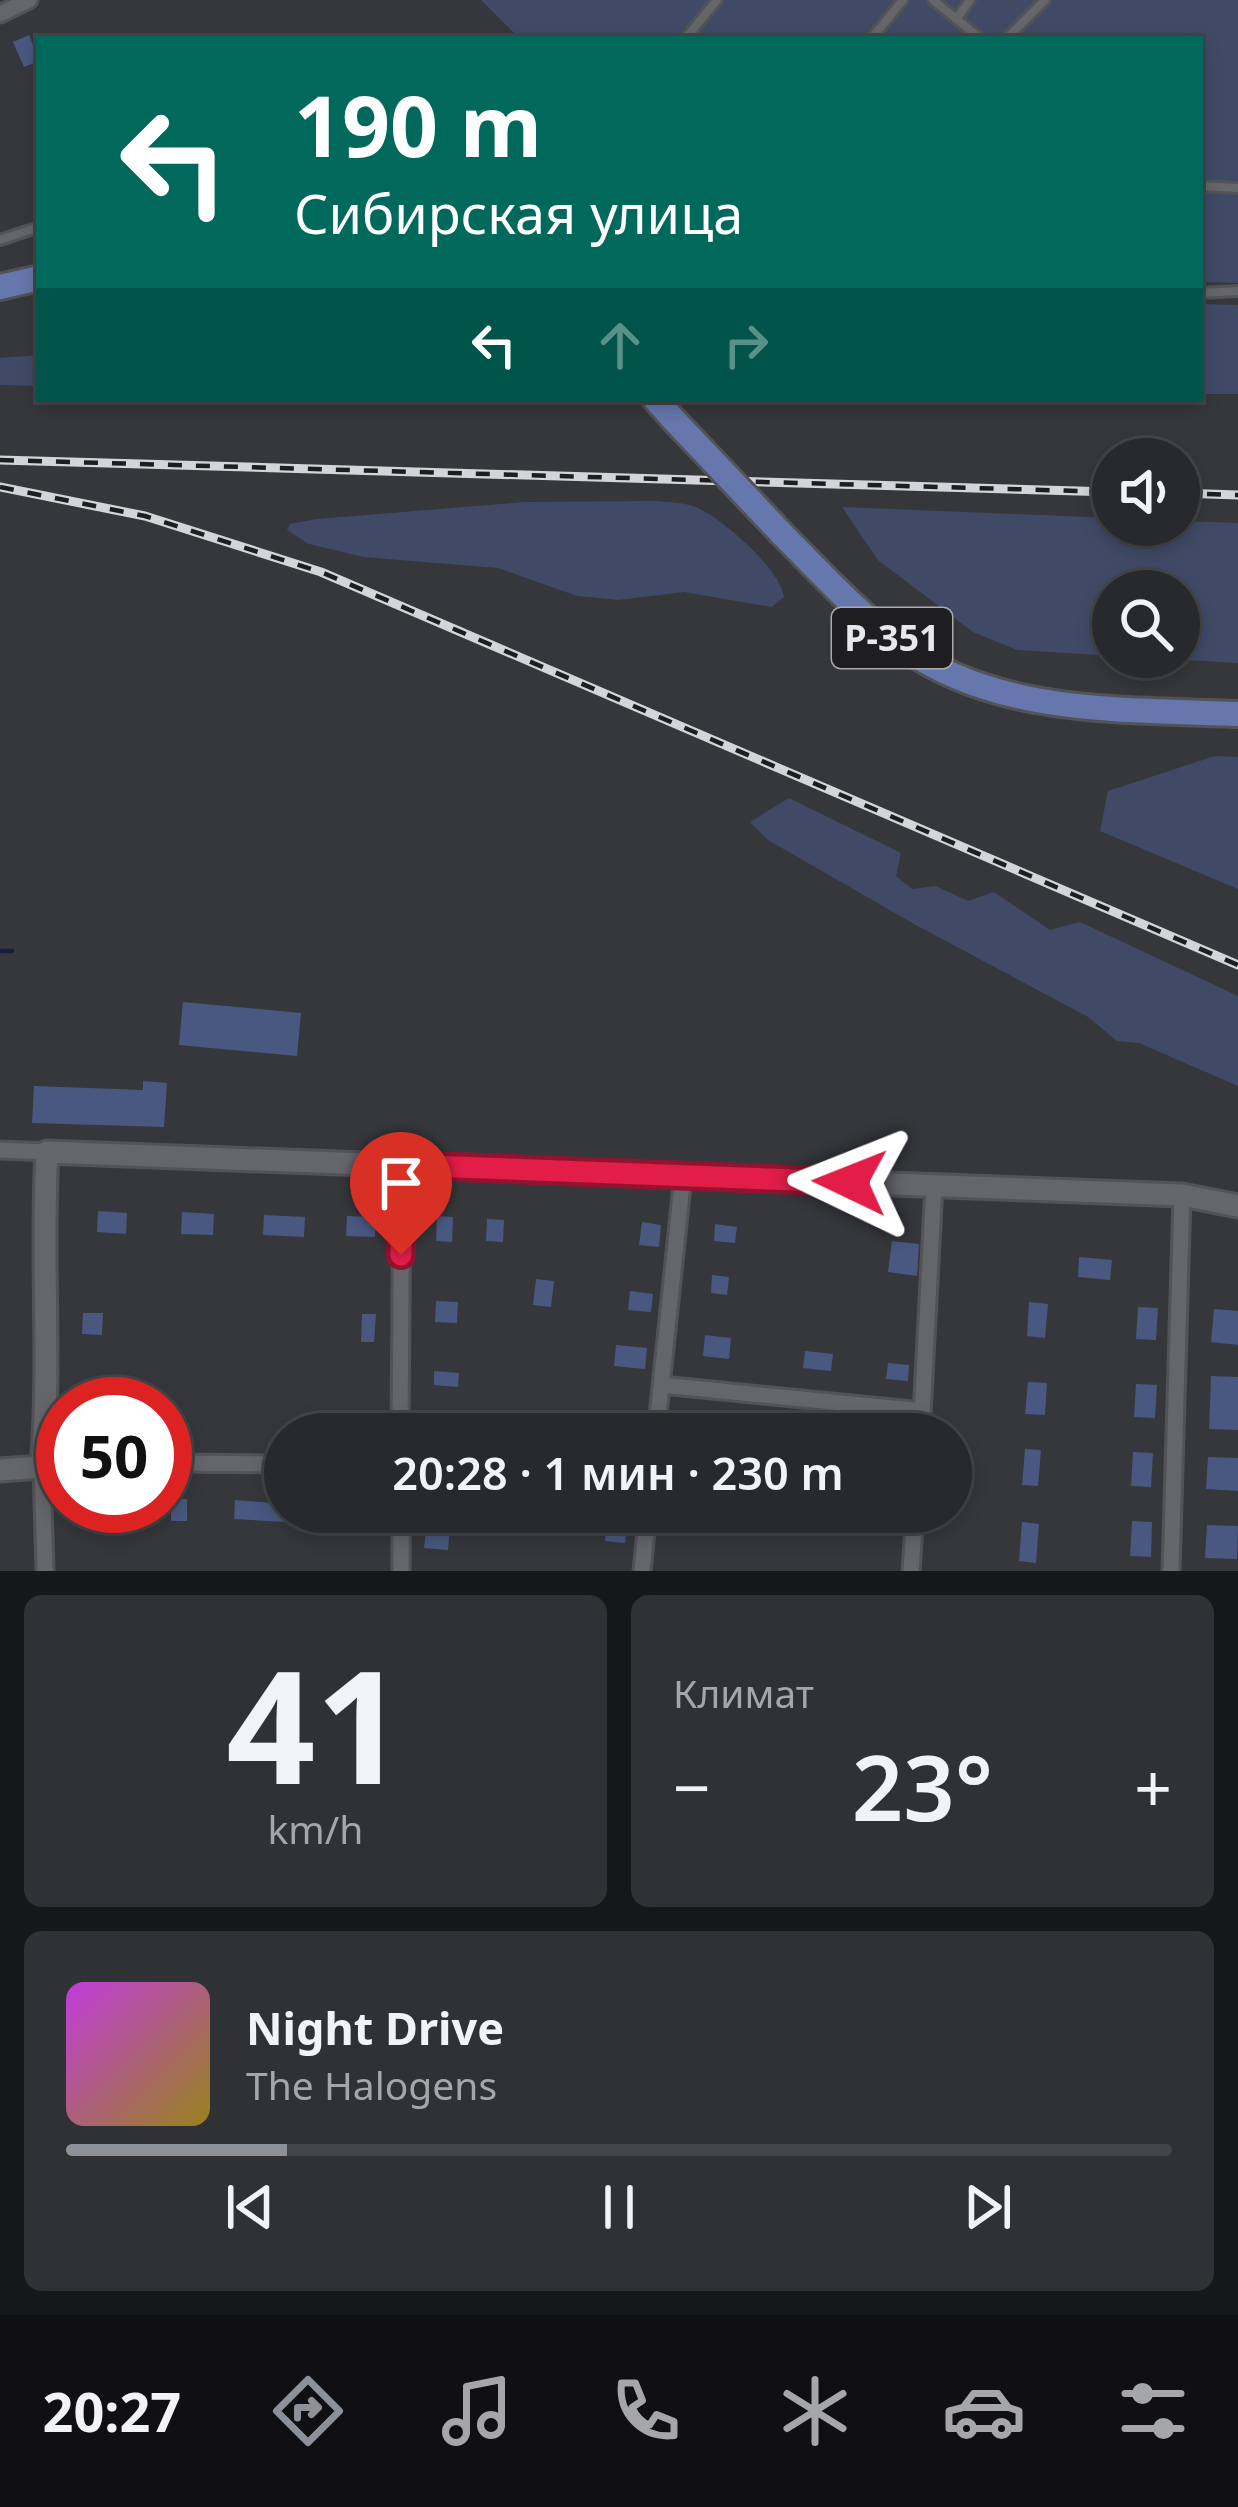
<!DOCTYPE html>
<html lang="ru">
<head>
<meta charset="utf-8">
<style>
  body { margin:0; font-family:"Noto Sans",sans-serif; background:#303134; color:#f1f3f6; height:100vh; display:flex; flex-direction:column; font-size:45px; white-space:nowrap }
  * { box-sizing:border-box; margin:0 }
  p { font-size:39px; color:#a5a6a9 }
  .icon { flex:none; width:66px; height:66px; fill:none; stroke:currentColor; stroke-width:2; stroke-linecap:round; stroke-linejoin:round }
  .map { position:relative; height:1571px; overflow:hidden }
  .side { display:flex; flex-direction:column; gap:24px; padding:24px; background:#161718; flex:1 }
  .side>* { flex:none }
  .hud { position:absolute; left:36px; top:36px; width:1167px; height:366px; border-radius:0px; box-shadow:0 6px 18px #0003,0 0 0 3px #444548; background:#00695c; color:#fff; overflow:hidden }
  .fabs { position:absolute; left:1092px; top:438px; display:grid; gap:24px }
  .fabs a { display:grid; place-items:center; width:108px; height:108px; border-radius:50%; background:#28292c; box-shadow:0 6px 18px #0003,0 0 0 3px #444548; font-size:60px }
  .speed { position:absolute; left:36px; top:1377px; display:flex; gap:24px; font-size:60px; font-weight:700; text-align:center }
  .speed>* { display:grid; place-content:center; width:156px; height:156px; border-radius:50%; background:#28292c; box-shadow:0 6px 18px #0003,0 0 0 3px #444548; line-height:1 }
  .speed .limit { border:18px solid #d22; background:#fff; color:#111 }
  .pin { position:absolute; display:grid; place-items:center; width:102px; height:102px; color:#fff; margin:-123px -51px; border-radius:50% 50% 50% 0; rotate:-45deg; box-shadow:0 0 12px #0007 }
  .pin .icon { rotate:45deg }
  .me { position:absolute; width:132px; margin:-66px; rotate:272deg; stroke-linejoin:round; filter:drop-shadow(0 0 9px #0008) }
  .turn { display:flex; align-items:center; gap:42px; height:252px; padding:0 60px; font-size:54px }
  .turn .icon { width:156px; height:156px; stroke-width:2.5 }
  .turn b { display:block; font-size:84px; line-height:102px }
  .lanes { display:flex; align-items:center; height:114px; padding:0 60px; background:#0003; justify-content:center; gap:60px; direction:ltr }
  .lanes .off { opacity:.35 }
  .big { font-size:90px; font-weight:600; line-height:1.1 }
  .side .card { flex:1; display:flex; flex-direction:column; justify-content:center; gap:18px; min-width:0; padding:0 42px; border-radius:18px; background:#303134 }
  .side .dial { align-items:center; gap:0 }
  .dial b { font-size:156px; line-height:1 }
  .song { display:flex; align-items:center; gap:36px }
  .cover { width:144px; height:144px; border-radius:18px; background:linear-gradient(135deg,hsl(290 70% 55%),hsl(50 70% 35%)) }
  .played { height:12px; border-radius:6px; background:linear-gradient(90deg,#8c9099 20%,#444548 20%) }
  .keys { display:flex; justify-content:space-around; direction:ltr }
  .heat { display:flex; justify-content:space-between; align-items:center; font-size:66px; direction:ltr }
  .side .tiles { flex:1; display:grid; gap:24px; grid-template-columns:1fr 1fr }
  .card:last-child { grid-column:span 2 }
  .trip { position:absolute; left:264px; top:1413px; width:708px; height:120px; border-radius:60px; background:#28292c; box-shadow:0 6px 18px #0003,0 0 0 3px #444548; font-weight:600; line-height:120px; text-align:center }
  .tabs { display:flex; height:192px; justify-content:space-around; align-items:center; background:#101012; color:#a5a6a9 }
  .tabs .icon { width:84px; height:84px }
  .tabs .current { color:#8c9099 }
  .tabs b { font-size:54px; color:#f1f3f6 }
  .map>svg:first-child { display:block }
  .green { fill:#404a66 }
  .lines { fill:none; stroke-linecap:round; stroke-linejoin:round }
  .stream { stroke:#141f44; stroke-width:4.5 }
  .building { fill:#485881 }
  .lane-casing { stroke:#525356; stroke-width:14 }
  .street-casing { stroke:#525356; stroke-width:21 }
  .secondary-casing { stroke:#525356; stroke-width:27 }
  .primary-casing { stroke:#525356; stroke-width:30 }
  .lane { stroke:#64666a; stroke-width:8 }
  .street { stroke:#64666a; stroke-width:15 }
  .secondary { stroke:#64666a; stroke-width:21 }
  .primary { stroke:#6577ac; stroke-width:24 }
  .rail-casing { stroke:#d4d5d8; stroke-width:9 }
  .rail { stroke:#1e1e20; stroke-width:4.5; stroke-dasharray:14; stroke-linecap:butt }
  .primary-bridge-casing { stroke:#525356; stroke-width:30; stroke-linecap:butt }
  .primary-bridge { stroke:#6577ac; stroke-width:24 }
  .route-casing { stroke:#92132f; stroke-width:30 }
  .route { stroke:#e11d48; stroke-width:21 }
  .labels { text-anchor:middle; stroke-width:12; stroke-linejoin:round; paint-order:stroke }
  .shield { fill:#1e1e20; stroke:#ababae; stroke-width:3 }
  .shield-label { font-size:36px; font-weight:bold; fill:#e7e8eb }
</style>
</head>
<body>
<div class="map">
<svg width="1238" height="1571" viewBox="0 0 1238 1571">
  <rect width="100%" height="100%" fill="#35373b"/>
  <path class="green" d="M481 0H1238V283L1200 282V39H520Z
    M1200 304 1238 305V394H1200Z
    M39 355V386L0 385V358Z
    M655 501C666 502 681 502 693 506 721 516 780 569 784 597L772 607 684 592 618 600 577 596 498 568 363 557 309 544 287 530 290 524 317 519 525 502Z
    M842 507 1113 518V525H1179V521L1238 523V663L1130 657H1179V591H1113V656L1017 650 973 632 878 560Z
    M1215 756 1238 757V889L1100 831 1108 791Z
    M789 798 901 853 896 876 912 889 936 886 968 901 994 892 1050 930 1080 922 1238 996V1086L1139 1043 1117 1041 1088 1017 914 924 768 840 750 822Z"/>
  <g class="lines">
    <path class="stream" d="M0 951H12"/>
  </g>
  <path class="building" d="M29 35 39 61 24 67 13 42Z
    M183 1002 301 1013 297 1056 179 1045Z
    M143 1081 167 1083 164 1127 32 1123 34 1086 143 1090Z
    M98 1211 127 1213 126 1234 97 1232Z
    M182 1212 214 1214 213 1235 181 1234Z
    M264 1215 305 1217 304 1237 263 1235Z
    M347 1216 376 1217 375 1237 346 1236Z
    M437 1216 453 1217 452 1242 436 1241Z
    M487 1219 504 1220 503 1242 486 1241Z
    M642 1222 661 1225 659 1247 639 1245Z
    M715 1224 737 1227 735 1243 714 1241Z
    M892 1241 919 1244 917 1276 888 1272Z
    M1079 1257 1112 1260 1110 1280 1078 1277Z
    M712 1275 729 1277 727 1295 711 1293Z
    M536 1279 554 1281 551 1307 533 1305Z
    M630 1291 653 1294 651 1312 628 1310Z
    M436 1301 458 1302 457 1323 435 1322Z
    M1029 1302 1048 1304 1045 1338 1027 1336Z
    M1138 1307 1158 1308 1156 1340 1136 1339Z
    M1214 1309 1238 1311V1345L1211 1342Z
    M83 1313H103L102 1335 82 1334Z
    M362 1314H376L374 1342H361Z
    M705 1335 731 1338 729 1359 703 1356Z
    M616 1345 647 1348 645 1369 614 1366Z
    M805 1351 833 1354 831 1371 803 1368Z
    M888 1363 909 1365 908 1381 886 1379Z
    M434 1371 459 1373 458 1387 434 1385Z
    M1211 1376 1238 1377V1430L1209 1429Z
    M1028 1382 1047 1383 1045 1415 1025 1414Z
    M1136 1384 1157 1385 1155 1418 1134 1417Z
    M433 1413 453 1414 452 1430 432 1429Z
    M355 1414 376 1415 375 1430 355 1428Z
    M1025 1449 1041 1450 1038 1486 1022 1485Z
    M1133 1452 1153 1453 1151 1487 1131 1486Z
    M1208 1457 1238 1458V1491L1206 1489Z
    M171 1499H187V1521H171Z
    M235 1500 285 1504V1522L234 1519Z
    M89 1506H113L112 1519 89 1518Z
    M428 1512 451 1513 448 1550 424 1548Z
    M688 1517 709 1519 707 1536 686 1534Z
    M607 1521 627 1522 625 1543 605 1541Z
    M1132 1521 1152 1522 1151 1557 1130 1556Z
    M1022 1522 1039 1524 1036 1563 1019 1561Z
    M1207 1525 1238 1526 1237 1559 1205 1558Z"/>
  <g class="lines">
    <defs>
      <path id="lane" d="M933 0 981 39
        M958 17 970 0
        M685 39 717 0
        M871 39 903 0
        M1006 39 1045 0
        M1200 186 1238 188
        M0 240 39 227
        M1200 293 1238 291"/>
      <path id="street" d="M0 14 29 0
        M0 1150 47 1152
        M662 1385 922 1411
        M400 1434 402 1165
        M656 1434 683 1176
        M921 1434 934 1186
        M165 1463 285 1464
        M45 1571 42 1467 63 1466
        M401 1571V1512
        M642 1571 648 1512
        M911 1571 915 1512
        M1171 1571 1182 1195"/>
      <path id="secondary" d="M0 1470 42 1467C51 1362 41 1257 47 1152L1182 1195 1238 1206"/>
      <path id="primary" d="M0 287 39 278
        M655 399 674 420
        M782 534C821 573 858 614 902 646 998 716 1126 709 1238 714"/>
    </defs>
    <use href="#lane" class="lane-casing"/>
    <use href="#street" class="street-casing"/>
    <use href="#secondary" class="secondary-casing"/>
    <use href="#primary" class="primary-casing"/>
    <use href="#lane" class="lane"/>
    <use href="#street" class="street"/>
    <use href="#secondary" class="secondary"/>
    <use href="#primary" class="primary"/>
    <defs>
      <path id="rail" d="M0 460 1113 492
        M0 487 145 516 321 572 1238 965
        M1179 493 1238 495"/>
    </defs>
    <use href="#rail" class="rail-casing"/>
    <use href="#rail" class="rail"/>
    <defs>
      <path id="primary-bridge" d="M674 420 782 534"/>
    </defs>
    <use href="#primary-bridge" class="primary-bridge-casing"/>
    <use href="#primary-bridge" class="primary-bridge"/>
  </g>
  <g class="lines">
    <defs>
      <path id="route" d="M401 1255 402 1165 850 1182"/>
    </defs>
    <use href="#route" class="route-casing"/>
    <use href="#route" class="route"/>
  </g>
  <g class="labels">
    <rect class="shield" x="832" y="608" width="120" height="60" rx="9"/>
    <g class="shield-label">
      <text x="892" y="651">Р-351</text>
    </g>
  </g>
</svg>
<div class="fabs">
<a><svg class="icon" aria-label="sound" viewBox="0 0 24 24"><path d="M4 9h4l5-4v14l-5-4H4zM17 9q2 3 0 6"/></svg></a>
<a><svg class="icon" aria-label="search" viewBox="0 0 24 24"><circle cx="10" cy="10" r="6"/><path d="M15 15l6 6"/></svg></a>
</div>
<div class="speed"><div class="limit">50</div></div>
<div class="pin" style="left:401px;top:1255px;background:#d93025"><svg class="icon" aria-label="arrive" viewBox="0 0 24 24"><path d="M6 21V4h12l-3 4 3 4H6"/></svg></div>
<svg class="me" style="left:850px;top:1182px" viewBox="-20 -20 40 40"><path d="M0-17L14 15 0 8-14 15z" fill="#e11d48" stroke="#fff" stroke-width="4"/></svg>
<div class="trip">20:28 · 1 мин · 230 m</div>
<div class="hud">
<div class="turn"><svg class="icon" aria-label="left" viewBox="0 0 24 24"><path d="M17 20v-9H6M10 6l-5 5 5 5"/></svg><div><b>190 m</b>Сибирская улица</div></div>
<div class="lanes"><svg class="icon" aria-label="left" viewBox="0 0 24 24"><path d="M17 20v-9H6M10 6l-5 5 5 5"/></svg><svg class="icon off" aria-label="ahead" viewBox="0 0 24 24"><path d="M12 20V5M6 11l6-6 6 6"/></svg><svg class="icon off" aria-label="right" viewBox="0 0 24 24"><path d="M7 20v-9h11M14 6l5 5-5 5"/></svg></div>
</div>
</div>
<section class="side">
<div class="tiles">
<div class="card dial"><b>41</b><p>km/h</p></div>
<div class="card"><p>Климат</p>
<div class="heat"><a>−</a><b class="big">23°</b><a>+</a></div>
</div>
<div class="card">
<div class="song"><i class="cover"></i><div><b>Night Drive</b><p>The Halogens</p></div></div>
<div class="played"></div>
<div class="keys"><svg class="icon" aria-label="previous" viewBox="0 0 24 24"><path d="M18 5L8 12l10 7zM5 5v14"/></svg><svg class="icon" aria-label="pause" viewBox="0 0 24 24"><path d="M8 5v14M16 5v14"/></svg><svg class="icon" aria-label="next" viewBox="0 0 24 24"><path d="M6 5l10 7-10 7zM19 5v14"/></svg></div>
</div>
</div>
</section>
<nav class="tabs">
<b>20:27</b>
<svg class="icon current" aria-label="directions" viewBox="0 0 24 24"><path d="M12 3l9 9-9 9-9-9zM9 14v-3h6M13 9l2 2-2 2"/></svg>
<svg class="icon" aria-label="music" viewBox="0 0 24 24"><path d="M9 18V5l10-2v13"/><circle cx="6" cy="18" r="3"/><circle cx="16" cy="16" r="3"/></svg>
<svg class="icon" aria-label="phone" viewBox="0 0 24 24"><path d="M5 4h4l2 5-3 2q2 4 5 5l2-3 5 2v4C11 20 4 13 5 4z"/></svg>
<svg class="icon" aria-label="climate" viewBox="0 0 24 24"><path d="M12 3v18M4 7l16 10M4 17L20 7"/></svg>
<svg class="icon" aria-label="car" viewBox="0 0 24 24"><path d="M5 17H2v-5l4-1 3-4h7l3 4 3 1v5h-3M9 17h6M6 11h13"/><circle cx="7" cy="17" r="2"/><circle cx="17" cy="17" r="2"/></svg>
<svg class="icon" aria-label="filters" viewBox="0 0 24 24"><path d="M4 7h16M4 17h16"/><circle cx="9" cy="7" r="2"/><circle cx="15" cy="17" r="2"/></svg>
</nav>
</body>
</html>
